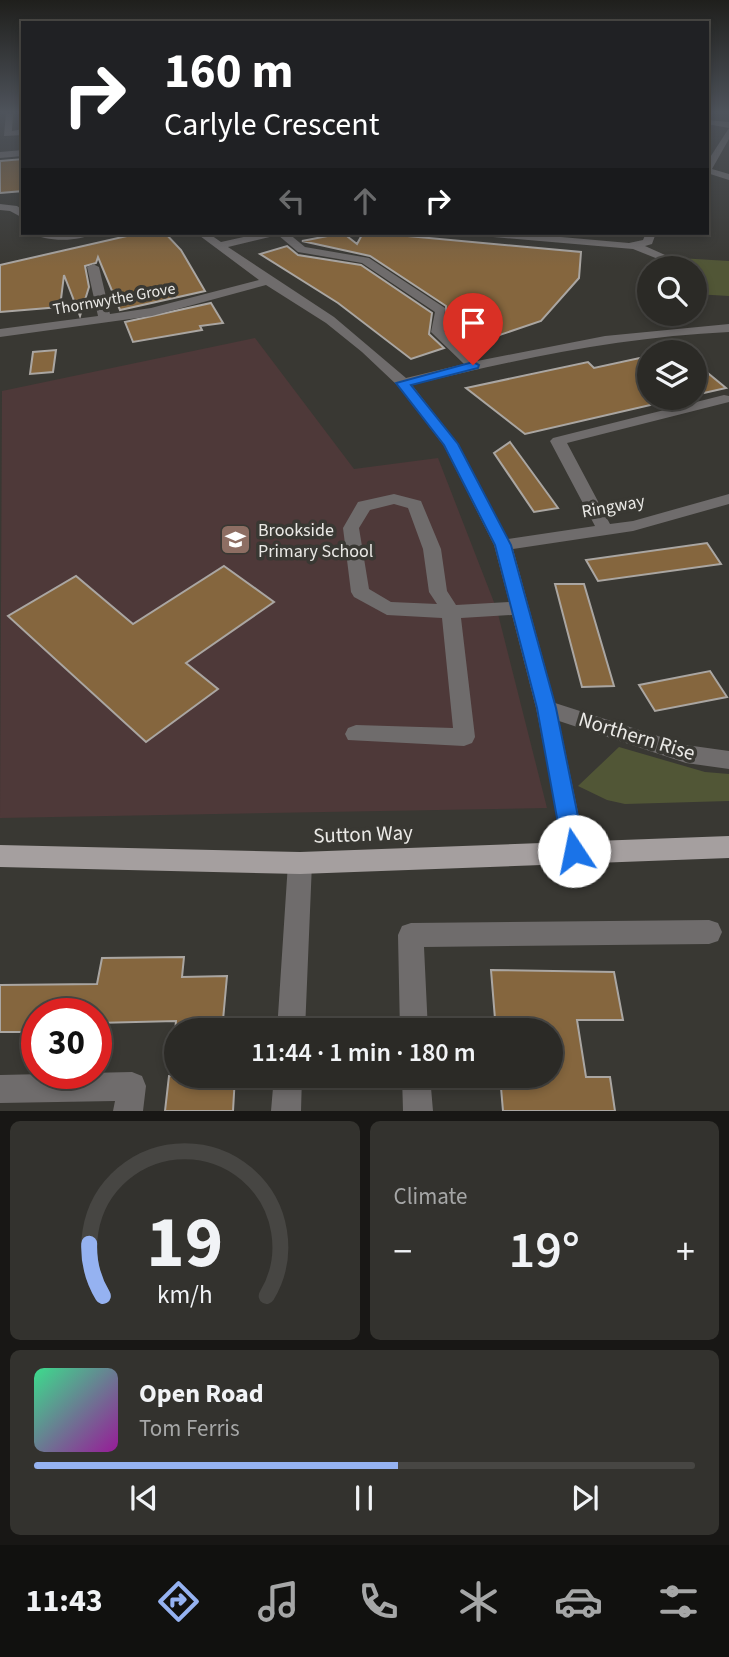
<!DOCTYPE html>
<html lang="en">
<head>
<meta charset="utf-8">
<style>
  body { margin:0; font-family:"Source Sans 3",sans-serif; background:#33322e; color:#f1f3f6; height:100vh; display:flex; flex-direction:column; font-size:26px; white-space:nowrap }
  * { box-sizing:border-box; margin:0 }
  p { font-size:23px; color:#a6a7a7 }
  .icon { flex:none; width:38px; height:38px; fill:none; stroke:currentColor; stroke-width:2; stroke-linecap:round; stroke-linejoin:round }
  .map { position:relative; height:1111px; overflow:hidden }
  .details { display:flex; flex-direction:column; gap:10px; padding:10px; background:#181715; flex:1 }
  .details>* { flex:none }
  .guide { position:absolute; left:21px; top:21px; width:688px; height:214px; border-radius:0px; box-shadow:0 4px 10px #0003,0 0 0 2px #474643; background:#202124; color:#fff; overflow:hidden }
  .buttons { position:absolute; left:637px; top:256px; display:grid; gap:14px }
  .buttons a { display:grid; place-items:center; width:70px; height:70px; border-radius:50%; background:#2b2a26; box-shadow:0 4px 10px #0003,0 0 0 2px #474643; font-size:35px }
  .speed { position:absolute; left:21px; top:998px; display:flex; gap:14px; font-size:35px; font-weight:700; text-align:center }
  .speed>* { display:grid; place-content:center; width:91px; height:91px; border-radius:50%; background:#2b2a26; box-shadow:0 4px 10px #0003,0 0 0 2px #474643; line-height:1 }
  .speed .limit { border:10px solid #d22; background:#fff; color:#111 }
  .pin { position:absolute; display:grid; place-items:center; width:60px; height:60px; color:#fff; margin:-72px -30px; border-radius:50% 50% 50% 0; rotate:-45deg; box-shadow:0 0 7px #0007 }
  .pin .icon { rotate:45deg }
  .me { position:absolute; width:77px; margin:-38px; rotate:349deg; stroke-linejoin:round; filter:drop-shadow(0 0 5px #0008) }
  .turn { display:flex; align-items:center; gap:24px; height:147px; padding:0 28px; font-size:32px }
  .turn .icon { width:91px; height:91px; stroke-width:2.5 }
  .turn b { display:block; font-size:49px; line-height:60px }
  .lanes { display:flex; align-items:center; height:66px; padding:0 28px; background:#0003; justify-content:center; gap:35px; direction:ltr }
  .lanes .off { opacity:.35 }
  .big { font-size:52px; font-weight:600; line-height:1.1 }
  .details .widget { flex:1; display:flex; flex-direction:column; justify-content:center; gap:10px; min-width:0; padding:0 24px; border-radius:10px; background:#33322e }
  .details .dial { align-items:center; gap:0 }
  .dial svg { height:182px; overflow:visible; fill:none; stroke:#474643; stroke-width:7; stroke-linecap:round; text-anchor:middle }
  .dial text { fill:#f1f3f6; stroke:none }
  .song { display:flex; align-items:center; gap:21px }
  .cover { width:84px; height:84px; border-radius:10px; background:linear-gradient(135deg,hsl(150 70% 55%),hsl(300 70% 35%)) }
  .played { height:7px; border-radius:4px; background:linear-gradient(90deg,#95b2f1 55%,#474643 55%) }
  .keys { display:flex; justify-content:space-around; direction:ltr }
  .heat { display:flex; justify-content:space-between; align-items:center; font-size:38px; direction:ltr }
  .details .tiles { flex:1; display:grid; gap:10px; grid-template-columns:1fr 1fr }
  .widget:last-child { grid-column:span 2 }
  .trip { position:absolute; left:164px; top:1018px; width:399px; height:70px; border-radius:35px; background:#2b2a26; box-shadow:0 4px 10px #0003,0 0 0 2px #474643; font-weight:600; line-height:70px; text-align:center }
  .menu { display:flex; height:112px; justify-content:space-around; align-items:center; background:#11110f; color:#a6a7a7 }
  .menu .icon { width:49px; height:49px }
  .menu .on { color:#95b2f1 }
  .menu b { font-size:32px; color:#f1f3f6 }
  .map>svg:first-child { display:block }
  .education { fill:#4e3939 }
  .green { fill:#515636 }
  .building { fill:#85663e; stroke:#aaa6a2; stroke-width:2 }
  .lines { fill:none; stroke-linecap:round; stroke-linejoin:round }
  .minor { fill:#6f6c6c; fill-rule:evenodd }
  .major { fill:#a59f9f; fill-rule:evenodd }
  .route { fill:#1a73e8; stroke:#114b97; stroke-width:2 }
  .labels { text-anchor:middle; stroke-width:7; stroke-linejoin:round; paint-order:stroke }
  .far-street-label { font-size:16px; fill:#eae9e6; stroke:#393833 }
  .street-label { font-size:18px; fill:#eae9e6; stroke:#393833 }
  .poi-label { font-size:18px; fill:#eae9e6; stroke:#393833; text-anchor:start }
  .near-street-label { font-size:21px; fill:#eae9e6; stroke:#393833 }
</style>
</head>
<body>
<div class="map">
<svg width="729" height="1111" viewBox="0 0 729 1111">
  <rect width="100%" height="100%" fill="#393833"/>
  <path class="education" d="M255 338 354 469 438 458 497 610 547 808 0 818 2 391Z"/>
  <path class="green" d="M679 258 729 261V296L695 294V268H669L667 264Z
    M619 747 705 772 729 774V801L625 804 607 800 578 786Z"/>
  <path class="building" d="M23 159V191L0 193V161Z
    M140 233H165L181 250 205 291 120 310 98 257 96 263 85 266 89 287 80 316 64 275 60 307 0 312V265Z
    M343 233 357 244 363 233H375L581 252 579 278 541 321 467 346 447 330 446 306 370 256 302 241Z
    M287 246 298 255 361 265 432 313 429 334 444 348 411 359 338 303 260 254Z
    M211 303 223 323 200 326 202 330 133 342 125 322Z
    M56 350 53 372 30 374 33 352Z
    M649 356V397H685L525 434 466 388 588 362 594 368Z
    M695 363 709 374 726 388 695 395Z
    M510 442 545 490 558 508 534 512 494 453Z
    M707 543 721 564 598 581 586 560Z
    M224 566 274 602 186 663 218 689 146 742 8 616 76 576 133 624Z
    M555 584H584L614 686 582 687Z
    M710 671 727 697 655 711 639 685Z
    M184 957 182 977 227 976 222 1031H175L176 1021 96 1023V1013H37V1032H0V985L97 984 102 958Z
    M491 970 614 972 623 1020H577L586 1077H610L615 1111H503L500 1076H551V1031H496Z
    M169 1076H235L233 1111H165Z"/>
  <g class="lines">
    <path class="minor" d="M6 112 13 114 12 131 23 129V135L4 136Z
      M707 120 729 122V128L707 124Z
      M729 128V139L712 169 729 174V180L707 173V162Z
      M23 150V156L0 158V152Z
      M0 204 17 206 23 210V218L10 211 0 210Z
      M32 233H94C81 242 44 242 32 233Z
      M196 233H208L221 242 261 233H288L305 247 369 258 445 308 444 331 477 361 605 336 729 324V332C621 337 517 359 412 385L459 445 508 539 595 526 550 441 553 438 724 395 729 396V402L567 443 610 524 633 521 729 494V504L633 531 513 549 555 703 686 745 729 751V769L686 763 559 721 586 851 582 859 574 862 566 859 536 708 512 615 461 618 475 737 472 743 464 746 348 740 345 734 348 728 356 725 453 728 442 618 387 615 354 597 351 592 343 528 358 502 394 494 421 501 441 549 447 591 456 605 509 602 494 545 444 446 398 386 362 352 326 323 266 285 152 316 0 337V329L98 316 87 267 93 264 99 267 110 314 151 308 259 280ZM278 235 298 252 362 263 435 312 431 332 464 364 406 378 334 317 228 247ZM394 504 408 508 423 549 429 592 437 604 391 602 369 589 359 528 370 510Z
      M477 233H516L629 243 643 240 646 233H656L652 244 645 246 683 263 673 265 633 249 482 236Z
      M300 852 308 855 312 863 305 1031H277L288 863 292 855Z
      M709 920 718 923 722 932 718 941 709 944 424 947 428 1031H400L398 935 402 926 411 923Z
      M132 1072 142 1076 146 1086 143 1111H113L115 1101 0 1103V1075Z
      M274 1076H302L301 1111H271Z
      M402 1076H430L433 1111H403Z"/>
    <path class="major" d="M729 836V858L300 874 0 867V845L300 852Z"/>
  </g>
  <linearGradient id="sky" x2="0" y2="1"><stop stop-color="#1f1f1c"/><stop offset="0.42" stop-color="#4e535b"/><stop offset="1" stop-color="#4e535b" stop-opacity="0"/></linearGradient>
  <rect width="729" height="267" fill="url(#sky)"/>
  <path class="route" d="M473 362 479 365 478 368 411 385 458 444 511 545 556 708 585 851 582 858 574 861 567 858 563 851 537 708 495 545 444 445 396 383Z"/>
  <defs>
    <symbol id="school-square" viewBox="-11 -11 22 22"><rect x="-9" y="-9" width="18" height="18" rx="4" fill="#8d6e63" stroke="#393833"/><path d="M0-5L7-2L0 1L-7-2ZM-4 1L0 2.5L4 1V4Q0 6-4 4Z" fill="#fff"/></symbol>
  </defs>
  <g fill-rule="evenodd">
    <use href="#school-square" x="218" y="522" width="35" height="35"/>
  </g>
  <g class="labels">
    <g class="far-street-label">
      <text transform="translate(114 298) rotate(-10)" y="6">Thornwythe Grove</text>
    </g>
    <g class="street-label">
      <text transform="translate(613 506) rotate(-10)" y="6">Ringway</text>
    </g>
    <g class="poi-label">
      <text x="258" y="536">Brookside<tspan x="258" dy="21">Primary School</tspan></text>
    </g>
    <g class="near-street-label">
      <text transform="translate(637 736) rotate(17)" y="7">Northern Rise</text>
      <text transform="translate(363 834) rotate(-2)" y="7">Sutton Way</text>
    </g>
  </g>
</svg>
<div class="buttons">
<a><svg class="icon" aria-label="search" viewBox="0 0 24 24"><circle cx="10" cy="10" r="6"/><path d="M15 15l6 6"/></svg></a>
<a><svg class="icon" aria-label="layers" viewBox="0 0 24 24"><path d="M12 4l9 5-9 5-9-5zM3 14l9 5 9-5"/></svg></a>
</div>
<div class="speed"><div class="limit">30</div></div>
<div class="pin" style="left:473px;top:365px;background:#d93025"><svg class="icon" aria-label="arrive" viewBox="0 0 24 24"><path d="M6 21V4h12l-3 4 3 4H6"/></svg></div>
<svg class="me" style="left:574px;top:851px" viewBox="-20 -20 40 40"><circle r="19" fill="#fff"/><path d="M0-13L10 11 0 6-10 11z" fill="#1a73e8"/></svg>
<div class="trip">11:44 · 1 min · 180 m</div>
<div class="guide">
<div class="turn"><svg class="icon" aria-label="right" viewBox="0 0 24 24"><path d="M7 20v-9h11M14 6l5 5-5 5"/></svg><div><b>160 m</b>Carlyle Crescent</div></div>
<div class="lanes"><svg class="icon off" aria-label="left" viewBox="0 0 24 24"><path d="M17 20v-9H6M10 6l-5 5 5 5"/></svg><svg class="icon off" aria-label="ahead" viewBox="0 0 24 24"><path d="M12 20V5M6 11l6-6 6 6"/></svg><svg class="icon" aria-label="right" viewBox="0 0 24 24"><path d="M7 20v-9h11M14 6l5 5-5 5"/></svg></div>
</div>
</div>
<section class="details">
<div class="tiles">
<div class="widget dial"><svg viewBox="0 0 100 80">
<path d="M14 69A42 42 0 1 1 86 69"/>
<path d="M14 69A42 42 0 0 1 8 46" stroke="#95b2f1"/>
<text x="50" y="56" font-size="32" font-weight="700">19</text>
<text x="50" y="72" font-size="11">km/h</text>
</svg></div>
<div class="widget"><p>Climate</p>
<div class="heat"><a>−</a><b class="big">19°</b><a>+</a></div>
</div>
<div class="widget">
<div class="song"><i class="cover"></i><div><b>Open Road</b><p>Tom Ferris</p></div></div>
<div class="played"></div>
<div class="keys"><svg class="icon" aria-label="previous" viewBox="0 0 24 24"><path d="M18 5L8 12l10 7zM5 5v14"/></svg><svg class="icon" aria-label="pause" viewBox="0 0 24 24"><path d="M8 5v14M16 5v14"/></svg><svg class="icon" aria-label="next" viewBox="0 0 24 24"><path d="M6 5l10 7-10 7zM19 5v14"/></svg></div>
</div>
</div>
</section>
<nav class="menu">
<b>11:43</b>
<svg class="icon on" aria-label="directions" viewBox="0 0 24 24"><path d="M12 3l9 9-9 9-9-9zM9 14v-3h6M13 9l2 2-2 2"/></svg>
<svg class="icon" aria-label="music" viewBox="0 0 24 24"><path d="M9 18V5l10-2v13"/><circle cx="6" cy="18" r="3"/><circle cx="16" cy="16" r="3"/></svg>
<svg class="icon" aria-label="phone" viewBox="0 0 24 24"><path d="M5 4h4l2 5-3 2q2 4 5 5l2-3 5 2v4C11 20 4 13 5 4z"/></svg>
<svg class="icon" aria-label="climate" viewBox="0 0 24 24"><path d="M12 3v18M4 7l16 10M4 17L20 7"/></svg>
<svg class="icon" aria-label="car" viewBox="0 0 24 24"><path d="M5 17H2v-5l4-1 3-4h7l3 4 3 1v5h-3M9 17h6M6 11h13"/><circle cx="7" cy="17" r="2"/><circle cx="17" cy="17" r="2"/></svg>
<svg class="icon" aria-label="filters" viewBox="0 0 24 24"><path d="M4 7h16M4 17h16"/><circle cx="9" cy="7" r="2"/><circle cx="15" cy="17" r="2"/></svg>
</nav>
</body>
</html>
